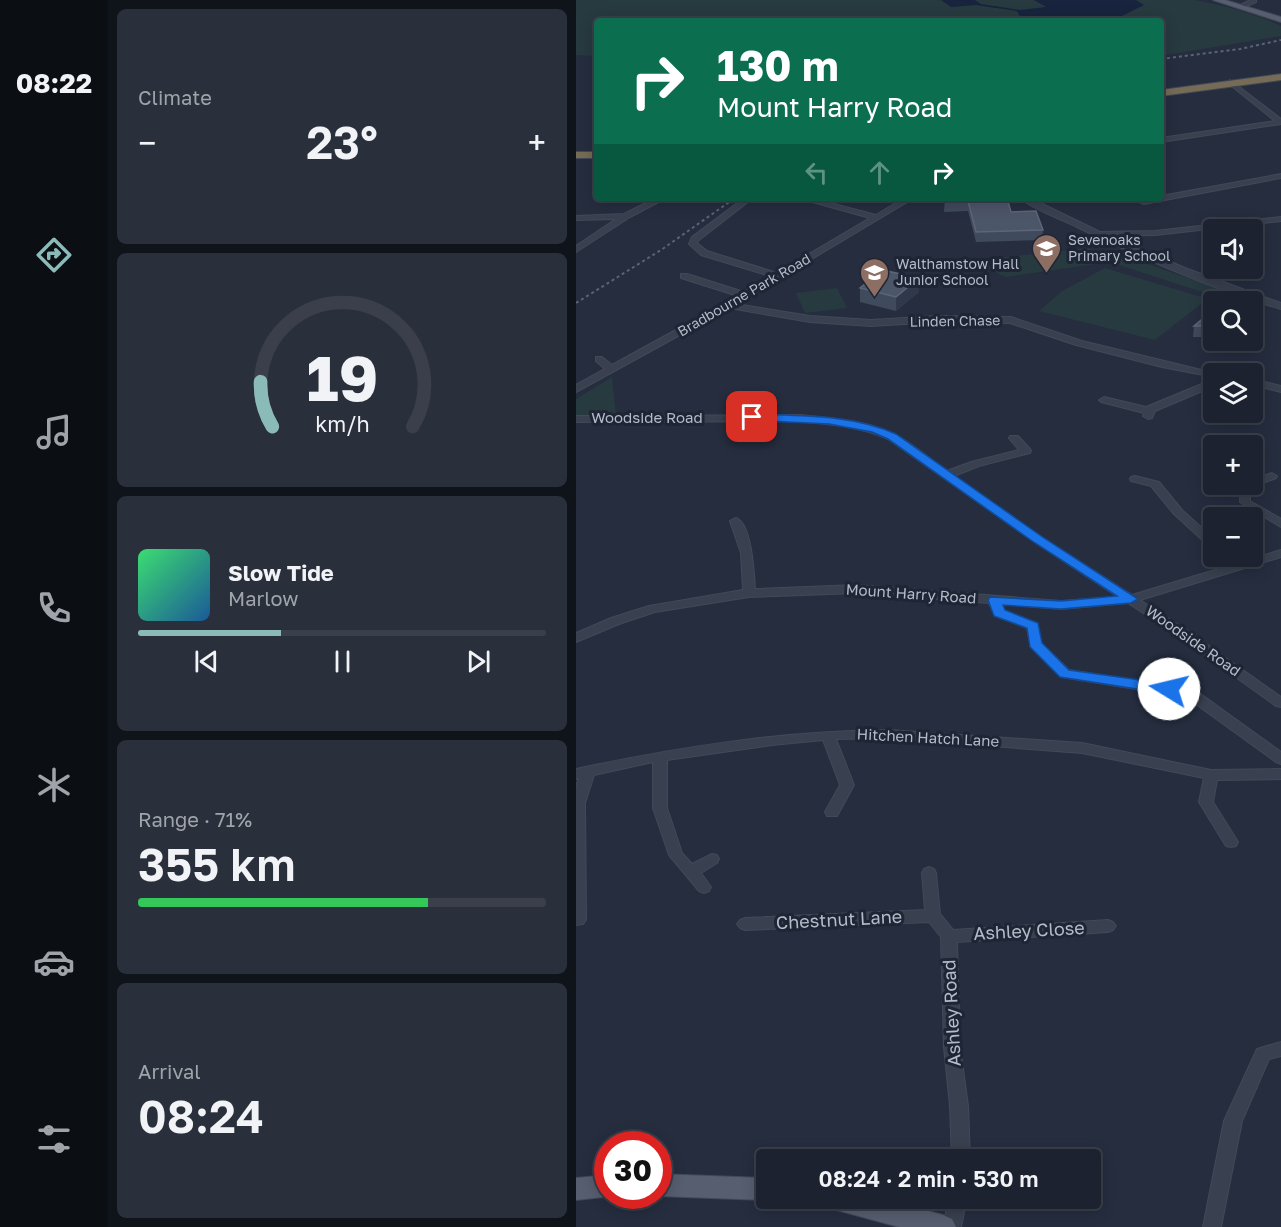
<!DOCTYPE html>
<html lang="en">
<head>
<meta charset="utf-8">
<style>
  body { margin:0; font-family:"Golos Text",sans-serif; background:#292f3b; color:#f1f3f6; height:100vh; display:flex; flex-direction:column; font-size:22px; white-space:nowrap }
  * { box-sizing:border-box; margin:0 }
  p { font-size:20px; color:#a0a4aa }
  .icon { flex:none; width:33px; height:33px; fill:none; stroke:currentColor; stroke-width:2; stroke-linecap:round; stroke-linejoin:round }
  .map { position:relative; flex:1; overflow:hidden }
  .details { display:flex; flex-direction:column; gap:9px; padding:9px; background:#0f131a; width:468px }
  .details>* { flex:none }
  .guide { position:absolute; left:18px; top:18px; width:570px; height:183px; border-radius:6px; box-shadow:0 3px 15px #0003,0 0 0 2px #3a3f4b; background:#0b6e4f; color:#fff; overflow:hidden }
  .fabs { position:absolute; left:627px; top:219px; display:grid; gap:12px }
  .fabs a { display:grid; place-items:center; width:60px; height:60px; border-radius:6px; background:#1c222f; box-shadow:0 3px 15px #0003,0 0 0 2px #3a3f4b; font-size:30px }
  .speed { position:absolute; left:18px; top:1131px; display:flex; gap:12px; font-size:30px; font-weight:700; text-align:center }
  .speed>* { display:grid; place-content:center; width:78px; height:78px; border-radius:50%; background:#1c222f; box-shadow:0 3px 15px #0003,0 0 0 2px #3a3f4b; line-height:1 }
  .speed .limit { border:9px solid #d22; background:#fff; color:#111 }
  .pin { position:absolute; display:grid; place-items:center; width:51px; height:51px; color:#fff; margin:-26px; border-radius:12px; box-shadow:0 3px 9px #0006 }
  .me { position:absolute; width:66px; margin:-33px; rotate:279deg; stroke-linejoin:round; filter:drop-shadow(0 0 4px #0008) }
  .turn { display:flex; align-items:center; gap:21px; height:126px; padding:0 24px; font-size:27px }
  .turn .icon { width:78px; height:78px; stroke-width:2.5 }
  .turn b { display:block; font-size:42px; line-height:51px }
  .lanes { display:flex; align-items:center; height:57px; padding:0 24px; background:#0003; justify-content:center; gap:30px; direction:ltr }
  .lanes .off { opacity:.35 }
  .big { font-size:45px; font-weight:600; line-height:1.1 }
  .details .tile { flex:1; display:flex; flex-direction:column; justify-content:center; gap:9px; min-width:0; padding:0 21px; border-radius:9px; background:#292f3b }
  .details .dial { align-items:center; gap:0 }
  .dial svg { height:156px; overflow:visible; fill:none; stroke:#3a3f4b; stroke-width:7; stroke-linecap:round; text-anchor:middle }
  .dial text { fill:#f1f3f6; stroke:none }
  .song { display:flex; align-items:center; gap:18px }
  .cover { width:72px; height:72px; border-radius:9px; background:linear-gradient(135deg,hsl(140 70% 55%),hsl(210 70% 35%)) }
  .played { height:6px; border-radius:3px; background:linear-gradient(90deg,#8bbbb9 35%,#3a3f4b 35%) }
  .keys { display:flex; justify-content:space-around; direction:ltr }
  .heat { display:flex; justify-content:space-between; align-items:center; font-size:33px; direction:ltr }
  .charge { height:9px; border-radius:4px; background:linear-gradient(90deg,#34c759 71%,#3a3f4b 0) }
  .trip { position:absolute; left:180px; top:1149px; width:345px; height:60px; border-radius:6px; background:#1c222f; box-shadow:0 3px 15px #0003,0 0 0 2px #3a3f4b; font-weight:600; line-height:60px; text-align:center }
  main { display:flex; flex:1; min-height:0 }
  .tabs { display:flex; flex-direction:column; width:108px; justify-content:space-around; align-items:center; background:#0b0e13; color:#a0a4aa }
  .tabs .icon { width:42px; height:42px }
  .tabs .selected { color:#8bbbb9 }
  .tabs b { font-size:27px; color:#f1f3f6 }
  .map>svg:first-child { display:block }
  .green { fill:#273a40 }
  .water { fill:#18233d }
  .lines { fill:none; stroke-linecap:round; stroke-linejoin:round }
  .minor-casing { stroke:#424958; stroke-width:2 }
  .major-casing { stroke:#424958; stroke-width:2 }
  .highway-casing { stroke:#414856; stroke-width:2 }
  .minor { fill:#39404f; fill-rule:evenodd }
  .major { fill:#575e6f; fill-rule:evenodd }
  .highway { fill:#756b56; fill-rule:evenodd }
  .rail { stroke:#5b6376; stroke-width:2; stroke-dasharray:3 3; stroke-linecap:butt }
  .wall { fill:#404a5d }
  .shaded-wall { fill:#30394c }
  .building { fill:#4c5669; stroke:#5d6678; stroke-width:1.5 }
  .route { fill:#1a73e8; stroke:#114b97; stroke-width:1.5 }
  .labels { text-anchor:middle; stroke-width:6; stroke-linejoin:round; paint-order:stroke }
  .far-poi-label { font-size:14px; fill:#b5bbc9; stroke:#1e2534; text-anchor:start }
  .far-street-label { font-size:14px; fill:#b5bbc9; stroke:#1e2534 }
  .street-label { font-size:15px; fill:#b5bbc9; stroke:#1e2534 }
  .near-street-label { font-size:18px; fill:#b5bbc9; stroke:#1e2534 }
</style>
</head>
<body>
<main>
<nav class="tabs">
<b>08:22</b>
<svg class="icon selected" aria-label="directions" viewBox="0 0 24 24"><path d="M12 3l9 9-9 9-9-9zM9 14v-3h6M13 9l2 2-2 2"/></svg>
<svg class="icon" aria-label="music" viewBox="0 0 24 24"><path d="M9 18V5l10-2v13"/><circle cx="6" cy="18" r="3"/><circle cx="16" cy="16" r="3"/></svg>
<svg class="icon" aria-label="phone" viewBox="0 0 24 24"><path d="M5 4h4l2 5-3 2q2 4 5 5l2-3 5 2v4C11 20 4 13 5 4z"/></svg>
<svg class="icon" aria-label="climate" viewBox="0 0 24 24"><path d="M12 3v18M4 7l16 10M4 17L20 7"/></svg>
<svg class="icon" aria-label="car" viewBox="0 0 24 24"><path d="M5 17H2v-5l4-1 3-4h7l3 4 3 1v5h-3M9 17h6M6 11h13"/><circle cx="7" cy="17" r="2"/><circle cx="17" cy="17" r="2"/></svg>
<svg class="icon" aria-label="filters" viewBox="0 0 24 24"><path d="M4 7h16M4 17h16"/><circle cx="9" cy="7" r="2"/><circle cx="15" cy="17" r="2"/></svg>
</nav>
<section class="details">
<div class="tile"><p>Climate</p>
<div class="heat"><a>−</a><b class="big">23°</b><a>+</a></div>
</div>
<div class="tile dial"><svg viewBox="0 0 100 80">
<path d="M14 69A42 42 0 1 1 86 69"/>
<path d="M14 69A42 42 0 0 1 8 46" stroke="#8bbbb9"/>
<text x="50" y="56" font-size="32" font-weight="700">19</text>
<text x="50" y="72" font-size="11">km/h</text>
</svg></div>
<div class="tile">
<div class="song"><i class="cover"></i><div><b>Slow Tide</b><p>Marlow</p></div></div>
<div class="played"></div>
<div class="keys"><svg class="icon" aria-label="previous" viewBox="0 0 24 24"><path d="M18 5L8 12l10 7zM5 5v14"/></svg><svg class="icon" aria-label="pause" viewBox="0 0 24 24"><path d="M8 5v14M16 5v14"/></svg><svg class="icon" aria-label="next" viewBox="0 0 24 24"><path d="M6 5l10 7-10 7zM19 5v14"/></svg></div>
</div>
<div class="tile"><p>Range · 71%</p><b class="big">355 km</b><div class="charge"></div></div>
<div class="tile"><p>Arrival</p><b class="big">08:24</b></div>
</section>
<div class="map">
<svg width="705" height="1227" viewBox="0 0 705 1227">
  <rect width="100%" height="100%" fill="#252d3f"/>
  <path class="green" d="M0 0H619C649 6 677 13 705 26V36L585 56V21H21V56L0 55Z
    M512 248 560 260 641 288 635 295 534 262 430 277 396 261Z
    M529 268 625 297 629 301 579 340 463 311 486 291Z
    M261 288 271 308 229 313 220 293Z
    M36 377 40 415 0 416V399Z"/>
  <path class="water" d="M365 0H399L405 4 444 10 470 7 458 0H560L568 5 536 21H457L446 20 441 11 400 5 375 7Z"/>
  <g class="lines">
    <defs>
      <path id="minor" d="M674 0H680V2L666 8 661 7Z
        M654 80 705 119V124L585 142V138L699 121 652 83 651 82Z
        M705 174V178L568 204 554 198 569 200 585 198V196Z
        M80 198H90L54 217 0 252V246L40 219 0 220V216L48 214Z
        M168 198H177L123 240 121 243 131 251 201 273 294 218 222 198H235L300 215 328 198H338L160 304 234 316 295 320 362 316 435 317 506 341 642 374H638V377L586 367 500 345 434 323 362 322 295 326 234 322 153 308 0 392V385L29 369 20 361V357H26L36 365 162 296 105 278V274H111L168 292 194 276 125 255 113 244 116 237Z
        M444 198H454L524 232 579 231 705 217V221L579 235 534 236 609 268 705 303V309C635 289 566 258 501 227 483 218 460 211 444 198Z
        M638 379V386L579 411 576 418 572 419 567 416 568 413 525 402 523 400 528 397 570 407Z
        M676 379 705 386V392L676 385Z
        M223 415C255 418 289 420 318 434 337 444 354 459 371 471L395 462 443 450 433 438 434 436H442L454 449 455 451 454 453 403 466 378 476 468 539 556 595 705 550V557L564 600 609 629 705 697V707L700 706 601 635 552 603 485 609 425 604 428 611 461 623 465 643 493 670 619 690 705 752V764L700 762 610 697 485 677 455 647 451 628 419 616 413 603 281 593 173 597 79 612 43 624 0 642V633L35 618 73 606 167 590 165 553 154 521 160 518C176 524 178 574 179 589L281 585 485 601 542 597 460 543 312 439C284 427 254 424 223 421L0 422V416Z
        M696 473 701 476 700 478 674 488V501L705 519V527L664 502 665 485 676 484V480Z
        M559 476 583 482 606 510 638 539V548L634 547 598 514 575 486 555 481 554 479 555 477Z
        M312 730 506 743 635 770 705 769V779L641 780 637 802 662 842 660 846 655 847 650 846 623 802 628 778 506 753 312 738 260 739 278 785 261 816H251L249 812 264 785 247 740 196 745 91 760V808L106 853 116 864 136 854 141 855 143 859 141 863 125 873 135 887 133 891 128 893 123 891 93 855 77 808V762L18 775 9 803 10 920 7 924 0 925V787L3 778 0 779V769C103 747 206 731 312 730Z
        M353 867 358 869 360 873 364 914 377 930 532 920 537 922 540 926 537 930 532 932 381 942 384 1047 392 1106 394 1160H376L374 1106 368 1047 365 937 353 922 169 930 164 928 161 924 164 920 169 918 349 910 346 873 348 869Z
        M705 1042V1056L693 1059 666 1121 645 1227H627L648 1121 681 1049Z
        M373 1198H391L385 1227H367Z"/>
      <path id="major" d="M637 0H649L705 17V22Z
        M82 1174 190 1178V1198H195L190 1200 82 1196H80H82Z
        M32 1175V1196H37L0 1200V1178Z
        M245 1198H303L367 1215 376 1219 380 1227H323L257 1209 248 1206Z"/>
      <path id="highway" d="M705 74V80L585 96V90Z
        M0 152H21V158H0Z"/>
    </defs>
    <use href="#minor" class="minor-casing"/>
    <use href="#major" class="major-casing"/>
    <use href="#highway" class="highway-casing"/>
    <use href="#minor" class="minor"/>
    <use href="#major" class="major"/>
    <use href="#highway" class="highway"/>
    <path class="rail" d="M585 59 664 49 705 40
      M0 303 85 250 159 198"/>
  </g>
  <path class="wall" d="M369 198H421L435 212 467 230 466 240 400 242 392 211 368 212Z
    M284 288 343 292 320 311 284 302Z
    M638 309 630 337H617L618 326Z"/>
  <path class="shaded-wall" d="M343 278V292L320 311V297Z
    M638 321V331L630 337 632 326Z"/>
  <path class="building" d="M369 198H431L435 212 460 211 467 230 400 232 392 201 368 202Z
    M311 271 343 278 320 297 284 288 303 273 306 274Z
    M650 298 663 301 646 302Z
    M638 309V321L632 326H618Z"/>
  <path class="route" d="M176 414C224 416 275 414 320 434L468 538 562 599 555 603 485 609 427 605 429 610 462 623 466 643 493 670 593 684 600 689 598 692 593 694 484 677 454 647 451 628 418 616 412 600 414 597 485 601 541 596 459 543 312 439 296 432 253 424 171 420V415Z"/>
  <defs>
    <symbol id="school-pin" viewBox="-11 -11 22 30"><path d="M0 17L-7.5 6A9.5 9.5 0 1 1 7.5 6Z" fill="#8d6e63" stroke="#1e2534"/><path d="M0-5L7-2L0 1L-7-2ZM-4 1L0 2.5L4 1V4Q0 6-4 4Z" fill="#fff"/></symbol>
  </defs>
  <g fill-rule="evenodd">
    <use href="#school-pin" x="454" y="232" width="33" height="45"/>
    <use href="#school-pin" x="282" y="256" width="33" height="45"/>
  </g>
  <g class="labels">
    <g class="far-poi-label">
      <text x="492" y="245">Sevenoaks<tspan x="492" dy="16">Primary School</tspan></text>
      <text x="320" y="269">Walthamstow Hall<tspan x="320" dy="16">Junior School</tspan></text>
    </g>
    <g class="far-street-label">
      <text transform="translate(168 295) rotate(-30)" y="5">Bradbourne Park Road</text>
      <text transform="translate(379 321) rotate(-1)" y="5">Linden Chase</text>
    </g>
    <g class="street-label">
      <text x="71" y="423">Woodside Road</text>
      <text transform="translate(335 594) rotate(4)" y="5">Mount Harry Road</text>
      <text transform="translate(617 641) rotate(35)" y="5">Woodside Road</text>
      <text transform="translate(352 738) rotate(3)" y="5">Hitchen Hatch Lane</text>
    </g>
    <g class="near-street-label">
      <text transform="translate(263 920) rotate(-3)" y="6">Chestnut Lane</text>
      <text transform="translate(453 931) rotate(-3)" y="6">Ashley Close</text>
      <text transform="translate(376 1013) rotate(-93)" y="6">Ashley Road</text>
    </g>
  </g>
</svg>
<div class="fabs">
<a><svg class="icon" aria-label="sound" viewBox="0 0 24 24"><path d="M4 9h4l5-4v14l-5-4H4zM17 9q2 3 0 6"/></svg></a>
<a><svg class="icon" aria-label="search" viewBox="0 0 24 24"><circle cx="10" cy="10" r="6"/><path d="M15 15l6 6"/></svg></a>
<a><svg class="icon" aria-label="layers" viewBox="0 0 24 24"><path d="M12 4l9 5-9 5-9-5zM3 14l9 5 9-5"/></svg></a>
<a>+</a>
<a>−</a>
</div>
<div class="speed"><div class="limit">30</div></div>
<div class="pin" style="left:176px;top:417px;background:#d93025"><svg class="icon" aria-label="arrive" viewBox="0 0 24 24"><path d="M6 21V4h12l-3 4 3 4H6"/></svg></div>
<svg class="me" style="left:593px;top:689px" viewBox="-20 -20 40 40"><circle r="19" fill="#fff"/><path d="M0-13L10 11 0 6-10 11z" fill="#1a73e8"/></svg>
<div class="trip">08:24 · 2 min · 530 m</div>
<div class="guide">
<div class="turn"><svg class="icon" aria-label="right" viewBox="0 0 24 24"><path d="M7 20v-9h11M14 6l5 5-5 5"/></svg><div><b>130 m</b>Mount Harry Road</div></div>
<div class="lanes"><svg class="icon off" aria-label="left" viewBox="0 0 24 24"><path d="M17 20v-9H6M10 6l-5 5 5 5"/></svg><svg class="icon off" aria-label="ahead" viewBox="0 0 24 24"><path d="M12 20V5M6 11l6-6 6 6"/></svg><svg class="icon" aria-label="right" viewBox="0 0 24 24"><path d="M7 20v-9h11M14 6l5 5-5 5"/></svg></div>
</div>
</div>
</main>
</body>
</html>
